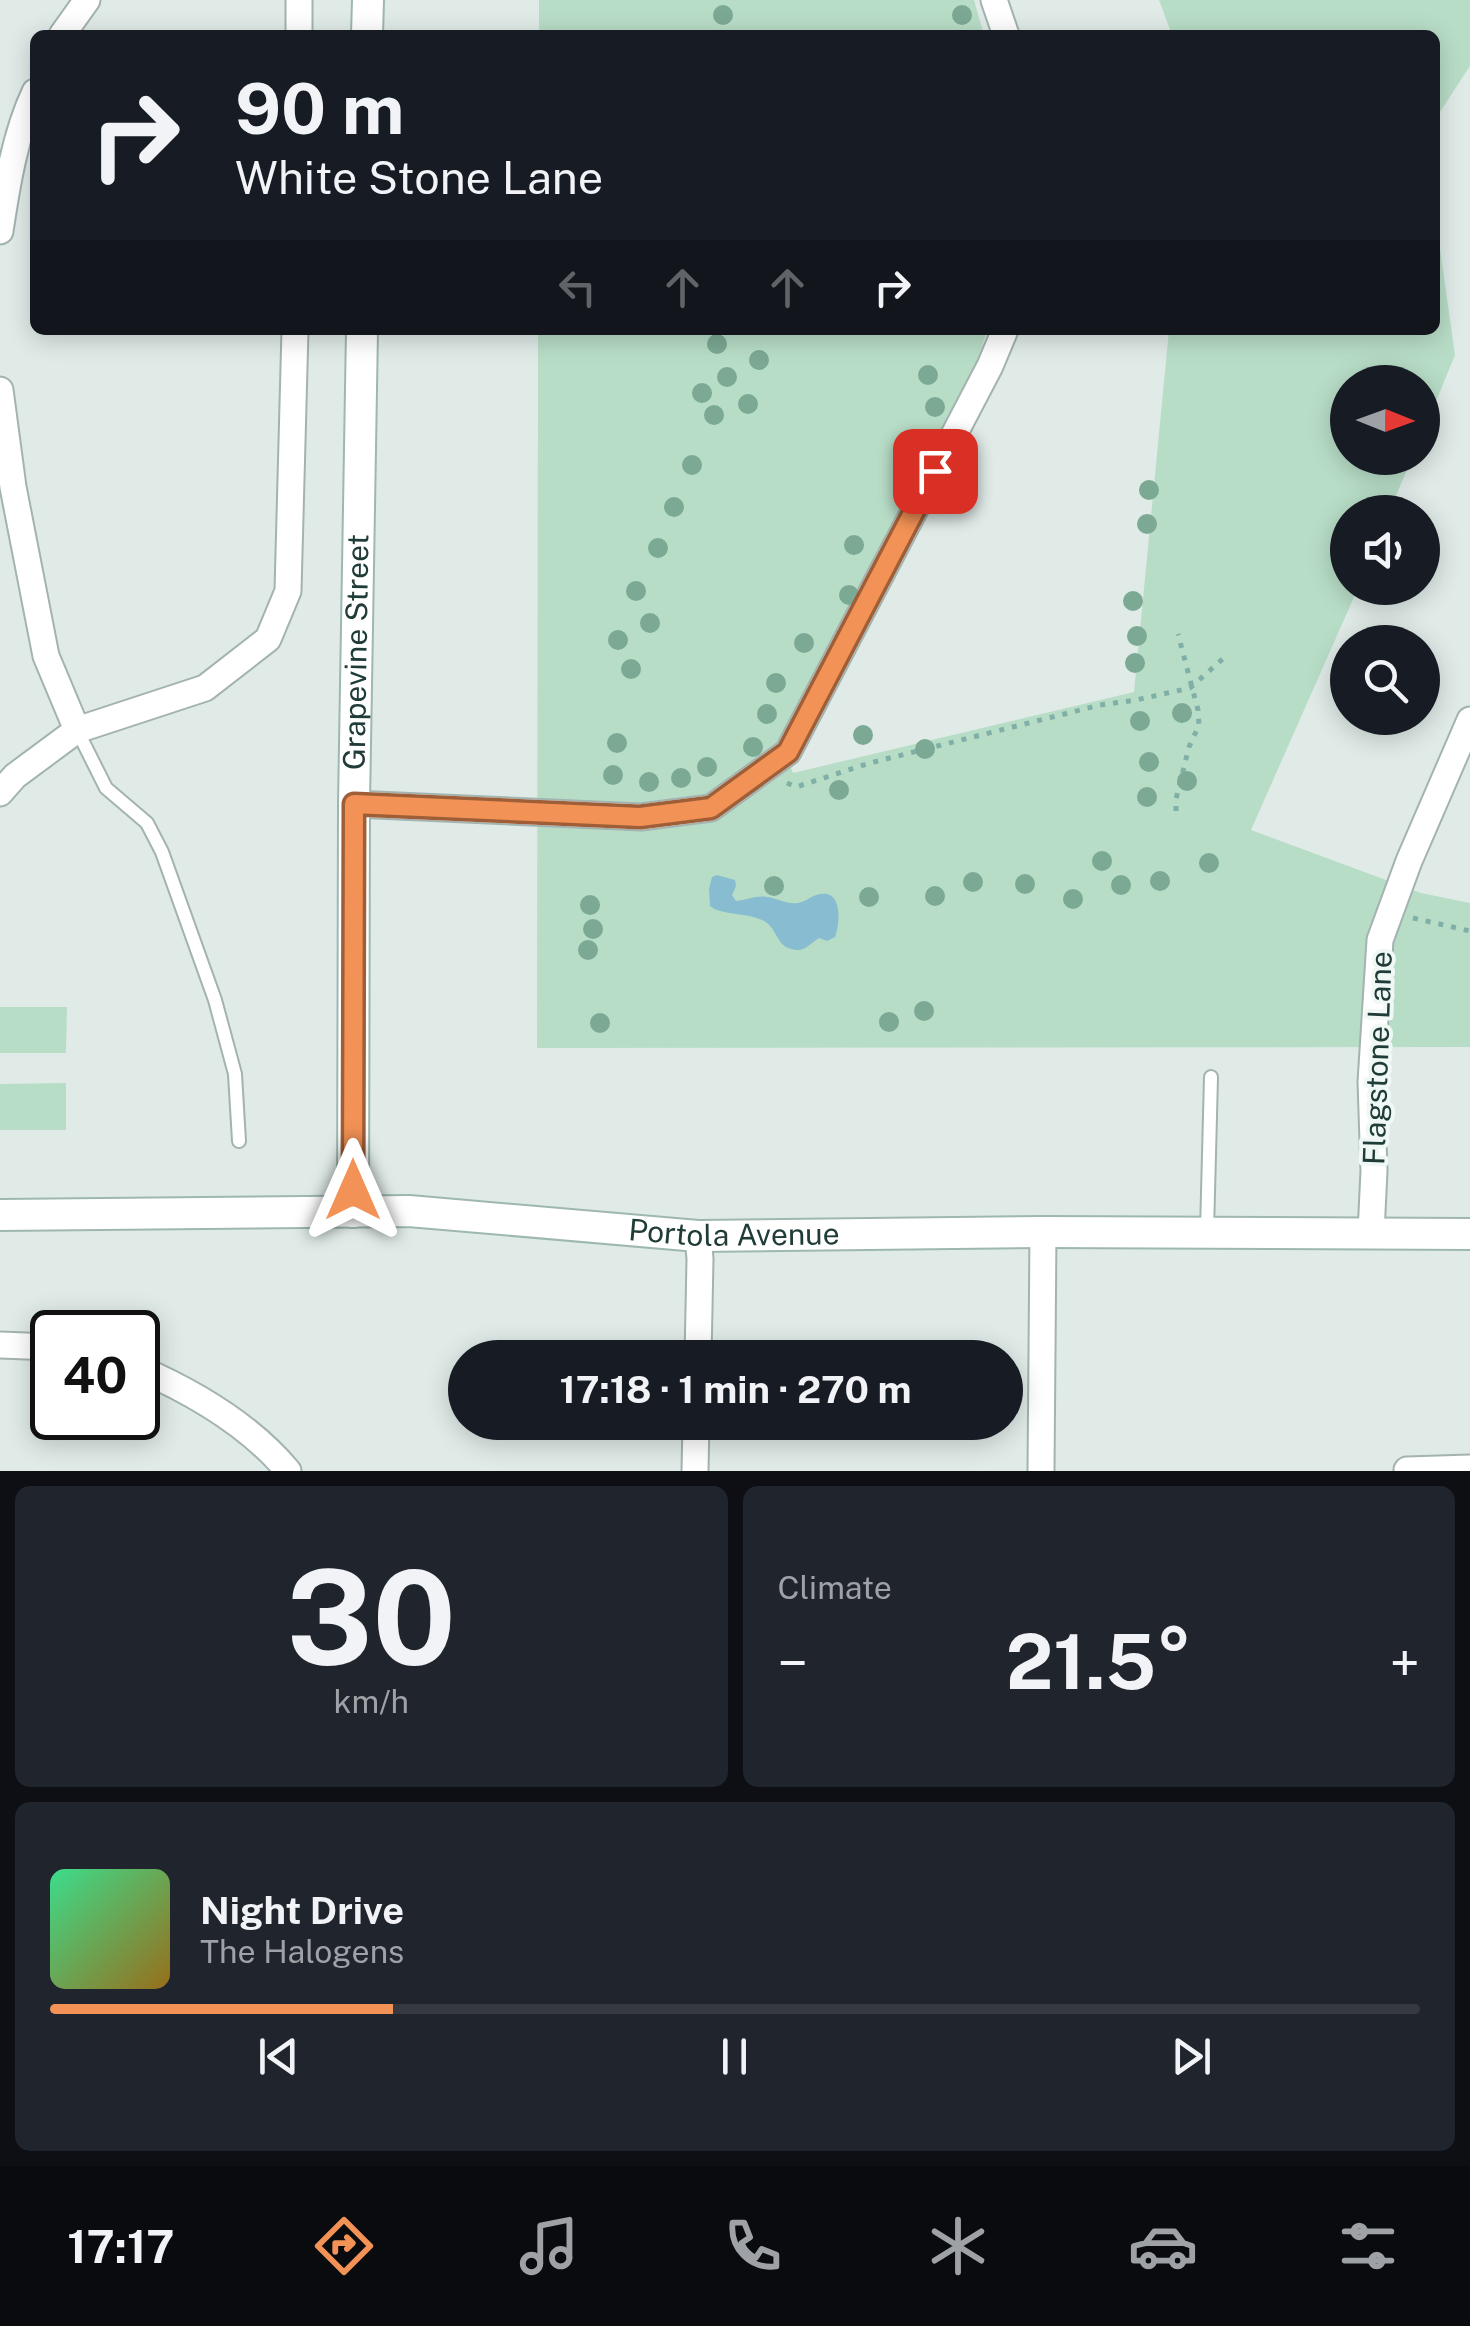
<!DOCTYPE html>
<html lang="en">
<head>
<meta charset="utf-8">
<style>
  body { margin:0; font-family:"Public Sans",sans-serif; background:#20242c; color:#f1f3f6; height:100vh; display:flex; flex-direction:column; font-size:38px; white-space:nowrap }
  * { box-sizing:border-box; margin:0 }
  p { font-size:32px; color:#9ea1a6 }
  .icon { flex:none; width:55px; height:55px; fill:none; stroke:currentColor; stroke-width:2; stroke-linecap:round; stroke-linejoin:round }
  .map { position:relative; height:1471px; overflow:hidden }
  .drawer { display:flex; flex-direction:column; gap:15px; padding:15px; background:#0d0f14; flex:1 }
  .drawer>* { flex:none }
  .banner { position:absolute; left:30px; top:30px; width:1410px; height:305px; border-radius:15px; box-shadow:0 5px 25px #0003; background:#171b24; color:#f1f3f6; overflow:hidden }
  .needle { width:65px; rotate:91deg }
  .buttons { position:absolute; left:1330px; top:365px; display:grid; gap:20px }
  .buttons a { display:grid; place-items:center; width:110px; height:110px; border-radius:50%; background:#171b24; box-shadow:0 5px 25px #0003; font-size:50px }
  .speed { position:absolute; left:30px; top:1310px; display:flex; gap:20px; font-size:50px; font-weight:700; text-align:center }
  .speed>* { display:grid; place-content:center; width:130px; height:130px; border-radius:50%; background:#171b24; box-shadow:0 5px 25px #0003; line-height:1 }
  .speed .limit { border:5px solid #111; border-radius:15px; background:#fff; color:#111 }
  .pin { position:absolute; display:grid; place-items:center; width:85px; height:85px; color:#fff; margin:-42px; border-radius:20px; box-shadow:0 5px 15px #0006 }
  .me { position:absolute; width:110px; margin:-55px; rotate:0deg; stroke-linejoin:round; filter:drop-shadow(0 0 8px #0008) }
  .turn { display:flex; align-items:center; gap:35px; height:210px; padding:0 40px; font-size:45px }
  .turn .icon { width:130px; height:130px; stroke-width:2.5 }
  .turn b { display:block; font-size:70px; line-height:85px }
  .lanes { display:flex; align-items:center; height:95px; padding:0 40px; background:#0003; justify-content:center; gap:50px; direction:ltr }
  .lanes .off { opacity:.35 }
  .big { font-size:75px; font-weight:700; line-height:1.1 }
  .drawer .tile { flex:1; display:flex; flex-direction:column; justify-content:center; gap:15px; min-width:0; padding:0 35px; border-radius:15px; background:#20242c }
  .drawer .dial { align-items:center; gap:0 }
  .dial b { font-size:130px; line-height:1 }
  .song { display:flex; align-items:center; gap:30px }
  .cover { width:120px; height:120px; border-radius:15px; background:linear-gradient(135deg,hsl(150 70% 55%),hsl(40 70% 35%)) }
  .played { height:10px; border-radius:5px; background:linear-gradient(90deg,#f39256 25%,#363941 25%) }
  .keys { display:flex; justify-content:space-around; direction:ltr }
  .heat { display:flex; justify-content:space-between; align-items:center; font-size:55px; direction:ltr }
  .drawer .tiles { flex:1; display:grid; gap:15px; grid-template-columns:1fr 1fr }
  .tile:last-child { grid-column:span 2 }
  .trip { position:absolute; left:448px; top:1340px; width:575px; height:100px; border-radius:50px; background:#171b24; box-shadow:0 5px 25px #0003; font-weight:700; line-height:100px; text-align:center }
  .menu { display:flex; height:160px; justify-content:space-around; align-items:center; background:#090b0e; color:#9ea1a6 }
  .menu .icon { width:70px; height:70px }
  .menu .active { color:#f39256 }
  .menu b { font-size:45px; color:#f1f3f6 }
  .map>svg:first-child { display:block }
  .green { fill:#b8ddc7 }
  .water { fill:#87bcd1 }
  .lines { fill:none; stroke-linecap:round; stroke-linejoin:round }
  .lane-casing { stroke:#a3b3b0; stroke-width:16 }
  .street-casing { stroke:#a3b3b0; stroke-width:29 }
  .secondary-casing { stroke:#9eb7b1; stroke-width:34 }
  .path { stroke:#80afa7; stroke-width:5; stroke-dasharray:5 8; stroke-linecap:butt }
  .lane { stroke:#fff; stroke-width:12 }
  .street { stroke:#fff; stroke-width:25 }
  .secondary { stroke:#fff; stroke-width:30 }
  .tree { fill:#7ca994 }
  .route-casing { stroke:#9e5f38; stroke-width:25 }
  .route { stroke:#f39256; stroke-width:18 }
  .labels { text-anchor:middle; stroke-width:8; stroke-linejoin:round; paint-order:stroke }
  .street-label { font-size:30px; fill:#203c38; stroke:#f0f8f5 }
</style>
</head>
<body>
<div class="map">
<svg width="1470" height="1471" viewBox="0 0 1470 1471">
  <rect width="100%" height="100%" fill="#e0ebe8"/>
  <path class="green" d="M539 0H974L984 35H539Z
    M1159 0H1470V66L1436 118 1435 211V35H1172Z
    M1435 213 1455 355 1423 433 1422 382H1348V458H1412L1389 512H1348V588H1358L1251 830 1421 893 1470 903V1047L537 1048 538 330H987L977 363 784 748 793 773 1134 692 1169 330H1435Z
    M0 1007H67L66 1053H0Z
    M66 1083V1130H0V1084Z"/>
  <path class="water" d="M717 875 735 880 736 886 732 895 736 901C747 900 756 895 767 897 777 898 788 905 798 903 806 902 812 895 820 894 843 890 840 923 835 937L827 941 819 938C809 944 805 953 791 949 776 945 777 928 764 921 748 912 722 916 710 906L709 889 712 877Z"/>
  <g class="lines">
    <defs>
      <path id="lane" d="M77 730 106 788 147 823 162 852 215 1000 235 1074 239 1141
        M1207 1231 1211 1077"/>
      <path id="street" d="M994 0 1006 35
        M62 35 87 0
        M299 35V0
        M0 231C7 185 15 134 35 92
        M0 390 13 487 46 656 77 730
        M0 793 15 776 77 730 205 688 268 639 288 591 295 330
        M354 804 641 817 711 808 788 752 990 366 1005 330
        M1371 1233 1374 1171 1371 1082 1380 940 1409 861 1470 720
        M0 1345 52 1347
        M698 1358 700 1259 698 1236
        M138 1368C193 1392 249 1424 288 1471
        M1407 1470 1470 1468
        M695 1471 696 1422
        M1041 1471 1043 1232"/>
      <g id="secondary">
        <path d="M367 35 368 0"/>
        <path id="s1" d="M353 1212 354 804 362 330"/>
        <path id="s2" d="M0 1215 409 1211 698 1236 1043 1232 1470 1234"/>
      </g>
    </defs>
    <use href="#lane" class="lane-casing"/>
    <use href="#street" class="street-casing"/>
    <use href="#secondary" class="secondary-casing"/>
    <path class="path" d="M787 783 796 787 870 763 1100 705 1136 700 1190 688 1226 656
      M1176 811V799L1189 747 1199 725 1198 710 1178 634
      M1413 918 1470 931"/>
    <use href="#lane" class="lane"/>
    <use href="#street" class="street"/>
    <use href="#secondary" class="secondary"/>
  </g>
  <g class="tree">
    <circle cx="723" cy="15" r="10"/>
    <circle cx="962" cy="15" r="10"/>
    <circle cx="717" cy="344" r="10"/>
    <circle cx="759" cy="360" r="10"/>
    <circle cx="928" cy="375" r="10"/>
    <circle cx="727" cy="377" r="10"/>
    <circle cx="702" cy="393" r="10"/>
    <circle cx="748" cy="404" r="10"/>
    <circle cx="935" cy="407" r="10"/>
    <circle cx="714" cy="415" r="10"/>
    <circle cx="692" cy="465" r="10"/>
    <circle cx="1149" cy="490" r="10"/>
    <circle cx="674" cy="507" r="10"/>
    <circle cx="1147" cy="524" r="10"/>
    <circle cx="854" cy="545" r="10"/>
    <circle cx="658" cy="548" r="10"/>
    <circle cx="636" cy="591" r="10"/>
    <circle cx="849" cy="595" r="10"/>
    <circle cx="1133" cy="601" r="10"/>
    <circle cx="650" cy="623" r="10"/>
    <circle cx="1137" cy="636" r="10"/>
    <circle cx="618" cy="640" r="10"/>
    <circle cx="804" cy="643" r="10"/>
    <circle cx="1135" cy="663" r="10"/>
    <circle cx="631" cy="669" r="10"/>
    <circle cx="776" cy="683" r="10"/>
    <circle cx="1182" cy="713" r="10"/>
    <circle cx="767" cy="714" r="10"/>
    <circle cx="1140" cy="721" r="10"/>
    <circle cx="863" cy="735" r="10"/>
    <circle cx="617" cy="743" r="10"/>
    <circle cx="753" cy="747" r="10"/>
    <circle cx="925" cy="749" r="10"/>
    <circle cx="1149" cy="762" r="10"/>
    <circle cx="707" cy="767" r="10"/>
    <circle cx="613" cy="775" r="10"/>
    <circle cx="681" cy="778" r="10"/>
    <circle cx="1187" cy="781" r="10"/>
    <circle cx="649" cy="782" r="10"/>
    <circle cx="839" cy="790" r="10"/>
    <circle cx="1147" cy="797" r="10"/>
    <circle cx="1102" cy="861" r="10"/>
    <circle cx="1209" cy="863" r="10"/>
    <circle cx="1160" cy="881" r="10"/>
    <circle cx="973" cy="882" r="10"/>
    <circle cx="1025" cy="884" r="10"/>
    <circle cx="1121" cy="885" r="10"/>
    <circle cx="774" cy="886" r="10"/>
    <circle cx="935" cy="896" r="10"/>
    <circle cx="869" cy="897" r="10"/>
    <circle cx="1073" cy="899" r="10"/>
    <circle cx="590" cy="905" r="10"/>
    <circle cx="593" cy="929" r="10"/>
    <circle cx="588" cy="950" r="10"/>
    <circle cx="924" cy="1011" r="10"/>
    <circle cx="889" cy="1022" r="10"/>
    <circle cx="600" cy="1023" r="10"/>
  </g>
  <g class="lines">
    <defs>
      <path id="route" d="M353 1190 354 804 640 817 711 808 788 752 935 471"/>
    </defs>
    <use href="#route" class="route-casing"/>
    <use href="#route" class="route"/>
  </g>
  <g class="labels">
    <g class="street-label">
      <text dy="10" stroke="none"><textPath href="#s1" startOffset="560">Grapevine Street</textPath></text>
      <text transform="translate(1378 1058) rotate(-88)" y="10">Flagstone Lane</text>
      <text dy="10" stroke="none"><textPath href="#s2" startOffset="735">Portola Avenue</textPath></text>
    </g>
  </g>
</svg>
<div class="buttons">
<a><svg class="needle" viewBox="-14 -14 28 28"><path d="M0-13l5 13h-10z" fill="#e53935"/><path d="M0 13l5-13h-10z" fill="#9ea1a6"/></svg></a>
<a><svg class="icon" aria-label="sound" viewBox="0 0 24 24"><path d="M4 9h4l5-4v14l-5-4H4zM17 9q2 3 0 6"/></svg></a>
<a><svg class="icon" aria-label="search" viewBox="0 0 24 24"><circle cx="10" cy="10" r="6"/><path d="M15 15l6 6"/></svg></a>
</div>
<div class="speed"><div class="limit">40</div></div>
<div class="pin" style="left:935px;top:471px;background:#d93025"><svg class="icon" aria-label="arrive" viewBox="0 0 24 24"><path d="M6 21V4h12l-3 4 3 4H6"/></svg></div>
<svg class="me" style="left:353px;top:1190px" viewBox="-20 -20 40 40"><path d="M0-17L14 15 0 8-14 15z" fill="#f39256" stroke="#fff" stroke-width="4"/></svg>
<div class="trip">17:18 · 1 min · 270 m</div>
<div class="banner">
<div class="turn"><svg class="icon" aria-label="right" viewBox="0 0 24 24"><path d="M7 20v-9h11M14 6l5 5-5 5"/></svg><div><b>90 m</b>White Stone Lane</div></div>
<div class="lanes"><svg class="icon off" aria-label="left" viewBox="0 0 24 24"><path d="M17 20v-9H6M10 6l-5 5 5 5"/></svg><svg class="icon off" aria-label="ahead" viewBox="0 0 24 24"><path d="M12 20V5M6 11l6-6 6 6"/></svg><svg class="icon off" aria-label="ahead" viewBox="0 0 24 24"><path d="M12 20V5M6 11l6-6 6 6"/></svg><svg class="icon" aria-label="right" viewBox="0 0 24 24"><path d="M7 20v-9h11M14 6l5 5-5 5"/></svg></div>
</div>
</div>
<section class="drawer">
<div class="tiles">
<div class="tile dial"><b>30</b><p>km/h</p></div>
<div class="tile"><p>Climate</p>
<div class="heat"><a>−</a><b class="big">21.5°</b><a>+</a></div>
</div>
<div class="tile">
<div class="song"><i class="cover"></i><div><b>Night Drive</b><p>The Halogens</p></div></div>
<div class="played"></div>
<div class="keys"><svg class="icon" aria-label="previous" viewBox="0 0 24 24"><path d="M18 5L8 12l10 7zM5 5v14"/></svg><svg class="icon" aria-label="pause" viewBox="0 0 24 24"><path d="M8 5v14M16 5v14"/></svg><svg class="icon" aria-label="next" viewBox="0 0 24 24"><path d="M6 5l10 7-10 7zM19 5v14"/></svg></div>
</div>
</div>
</section>
<nav class="menu">
<b>17:17</b>
<svg class="icon active" aria-label="directions" viewBox="0 0 24 24"><path d="M12 3l9 9-9 9-9-9zM9 14v-3h6M13 9l2 2-2 2"/></svg>
<svg class="icon" aria-label="music" viewBox="0 0 24 24"><path d="M9 18V5l10-2v13"/><circle cx="6" cy="18" r="3"/><circle cx="16" cy="16" r="3"/></svg>
<svg class="icon" aria-label="phone" viewBox="0 0 24 24"><path d="M5 4h4l2 5-3 2q2 4 5 5l2-3 5 2v4C11 20 4 13 5 4z"/></svg>
<svg class="icon" aria-label="climate" viewBox="0 0 24 24"><path d="M12 3v18M4 7l16 10M4 17L20 7"/></svg>
<svg class="icon" aria-label="car" viewBox="0 0 24 24"><path d="M5 17H2v-5l4-1 3-4h7l3 4 3 1v5h-3M9 17h6M6 11h13"/><circle cx="7" cy="17" r="2"/><circle cx="17" cy="17" r="2"/></svg>
<svg class="icon" aria-label="filters" viewBox="0 0 24 24"><path d="M4 7h16M4 17h16"/><circle cx="9" cy="7" r="2"/><circle cx="15" cy="17" r="2"/></svg>
</nav>
</body>
</html>
